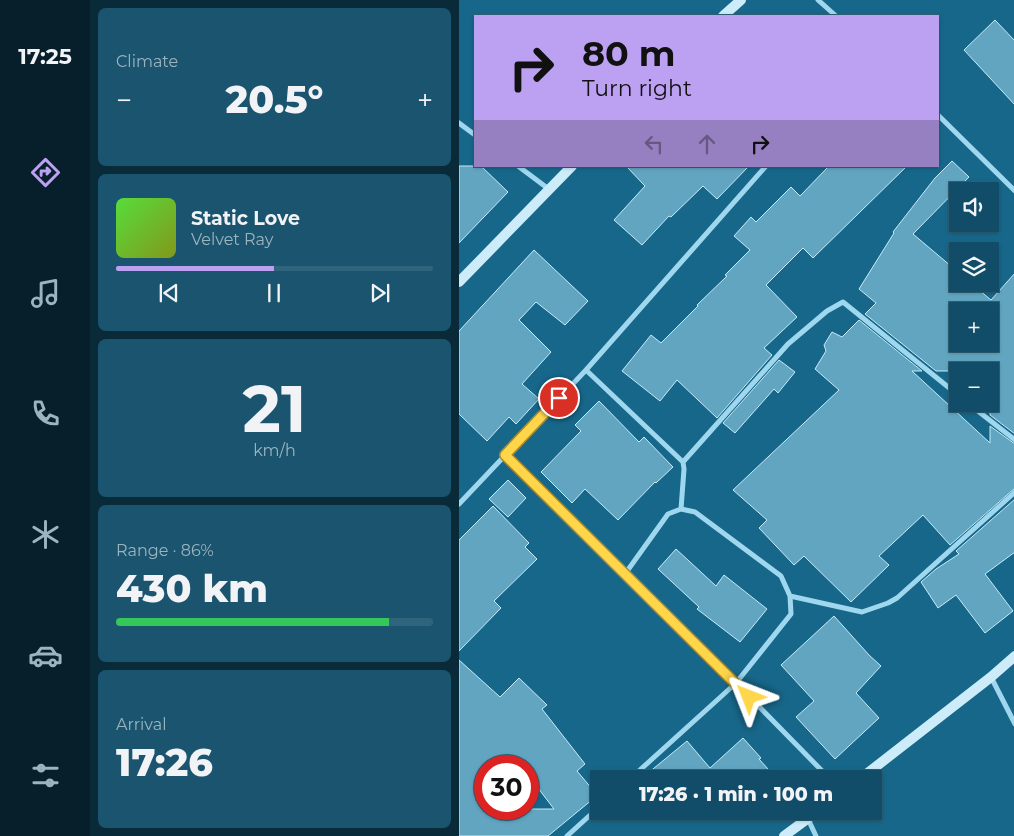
<!DOCTYPE html>
<html lang="en">
<head>
<meta charset="utf-8">
<style>
  body { margin:0; font-family:Montserrat,sans-serif; background:#1a546e; color:#f1f3f6; height:100vh; display:flex; flex-direction:column; font-size:19px; white-space:nowrap }
  * { box-sizing:border-box; margin:0 }
  p { font-size:16px; color:#9cb4c0 }
  .icon { flex:none; width:28px; height:28px; fill:none; stroke:currentColor; stroke-width:2; stroke-linecap:round; stroke-linejoin:round }
  .map { position:relative; flex:1; overflow:hidden }
  .side { display:flex; flex-direction:column; gap:8px; padding:8px; background:#092a39; width:369px }
  .side>* { flex:none }
  .banner { position:absolute; left:15px; top:15px; width:465px; height:152px; border-radius:0px; box-shadow:0 1px 4px #0004,0 0 0 1px #30647c; background:#bca0f2; color:#111; overflow:hidden }
  .tools { position:absolute; left:490px; top:182px; display:grid; gap:10px }
  .tools a { display:grid; place-items:center; width:50px; height:50px; border-radius:0px; background:#114d68; box-shadow:0 1px 4px #0004,0 0 0 1px #30647c; font-size:25px }
  .speed { position:absolute; left:15px; top:755px; display:flex; gap:10px; font-size:25px; font-weight:700; text-align:center }
  .speed>* { display:grid; place-content:center; width:65px; height:65px; border-radius:50%; background:#114d68; box-shadow:0 1px 4px #0004,0 0 0 1px #30647c; line-height:1 }
  .speed .limit { border:8px solid #d22; background:#fff; color:#111 }
  .pin { position:absolute; display:grid; place-items:center; width:42px; height:42px; color:#fff; margin:-21px; border:2px solid #fff; border-radius:50%; box-shadow:0 1px 5px #0007 }
  .me { position:absolute; width:55px; margin:-28px; rotate:315deg; stroke-linejoin:round; filter:drop-shadow(0 0 4px #0008) }
  .turn { display:flex; align-items:center; gap:18px; height:105px; padding:0 25px; font-size:22px }
  .turn .icon { width:65px; height:65px; stroke-width:2.5 }
  .turn b { display:block; font-size:35px; line-height:42px }
  .lanes { display:flex; align-items:center; height:48px; padding:0 25px; background:#0003; justify-content:center; gap:25px; direction:ltr }
  .lanes .off { opacity:.35 }
  .big { font-size:38px; font-weight:800; line-height:1.1 }
  .side .tile { flex:1; display:flex; flex-direction:column; justify-content:center; gap:8px; min-width:0; padding:0 18px; border-radius:8px; background:#1a546e }
  .side .dial { align-items:center; gap:0 }
  .dial b { font-size:65px; line-height:1 }
  .song { display:flex; align-items:center; gap:15px }
  .cover { width:60px; height:60px; border-radius:8px; background:linear-gradient(135deg,hsl(110 70% 55%),hsl(70 70% 35%)) }
  .played { height:5px; border-radius:2px; background:linear-gradient(90deg,#bca0f2 50%,#30647c 50%) }
  .keys { display:flex; justify-content:space-around; direction:ltr }
  .heat { display:flex; justify-content:space-between; align-items:center; font-size:28px; direction:ltr }
  .charge { height:8px; border-radius:4px; background:linear-gradient(90deg,#34c759 86%,#30647c 0) }
  .trip { position:absolute; left:131px; top:770px; width:292px; height:50px; border-radius:0px; background:#114d68; box-shadow:0 1px 4px #0004,0 0 0 1px #30647c; font-weight:800; line-height:50px; text-align:center }
  main { display:flex; flex:1; min-height:0 }
  .tabs { display:flex; flex-direction:column; width:90px; justify-content:space-around; align-items:center; background:#071f2a; color:#9cb4c0 }
  .tabs .icon { width:35px; height:35px }
  .tabs .current { color:#bca0f2 }
  .tabs b { font-size:22px; color:#f1f3f6 }
  .map>svg:first-child { display:block }
  .building { fill:#62a5c0; stroke:#c5ebfa; fill-rule:evenodd }
  .lines { fill:none; stroke-linecap:round; stroke-linejoin:round }
  .street { stroke:#9fd8ee; stroke-width:5 }
  .secondary { stroke:#ccecfa; stroke-width:10 }
  .route-casing { stroke:#a68a30; stroke-width:12 }
  .route { stroke:#ffd54a; stroke-width:9 }
</style>
</head>
<body>
<main>
<nav class="tabs">
<b>17:25</b>
<svg class="icon current" aria-label="directions" viewBox="0 0 24 24"><path d="M12 3l9 9-9 9-9-9zM9 14v-3h6M13 9l2 2-2 2"/></svg>
<svg class="icon" aria-label="music" viewBox="0 0 24 24"><path d="M9 18V5l10-2v13"/><circle cx="6" cy="18" r="3"/><circle cx="16" cy="16" r="3"/></svg>
<svg class="icon" aria-label="phone" viewBox="0 0 24 24"><path d="M5 4h4l2 5-3 2q2 4 5 5l2-3 5 2v4C11 20 4 13 5 4z"/></svg>
<svg class="icon" aria-label="climate" viewBox="0 0 24 24"><path d="M12 3v18M4 7l16 10M4 17L20 7"/></svg>
<svg class="icon" aria-label="car" viewBox="0 0 24 24"><path d="M5 17H2v-5l4-1 3-4h7l3 4 3 1v5h-3M9 17h6M6 11h13"/><circle cx="7" cy="17" r="2"/><circle cx="17" cy="17" r="2"/></svg>
<svg class="icon" aria-label="filters" viewBox="0 0 24 24"><path d="M4 7h16M4 17h16"/><circle cx="9" cy="7" r="2"/><circle cx="15" cy="17" r="2"/></svg>
</nav>
<section class="side">
<div class="tile"><p>Climate</p>
<div class="heat"><a>−</a><b class="big">20.5°</b><a>+</a></div>
</div>
<div class="tile">
<div class="song"><i class="cover"></i><div><b>Static Love</b><p>Velvet Ray</p></div></div>
<div class="played"></div>
<div class="keys"><svg class="icon" aria-label="previous" viewBox="0 0 24 24"><path d="M18 5L8 12l10 7zM5 5v14"/></svg><svg class="icon" aria-label="pause" viewBox="0 0 24 24"><path d="M8 5v14M16 5v14"/></svg><svg class="icon" aria-label="next" viewBox="0 0 24 24"><path d="M6 5l10 7-10 7zM19 5v14"/></svg></div>
</div>
<div class="tile dial"><b>21</b><p>km/h</p></div>
<div class="tile"><p>Range · 86%</p><b class="big">430 km</b><div class="charge"></div></div>
<div class="tile"><p>Arrival</p><b class="big">17:26</b></div>
</section>
<div class="map">
<svg width="556" height="836" viewBox="0 0 556 836">
  <rect width="100%" height="100%" fill="#17678a"/>
  <path class="building" d="M536 20 556 41V105L505 50Z
    M493 161 510 177 454 234 499 272V284H513L532 300 556 273V434L531 415V371H477L406 314 417 303 400 289 435 233 434 232 476 178ZM499 311H531V344H499Z
    M0 166H22L49 192 0 243Z
    M167 166H290L258 199 244 186 212 217 210 216 183 245 155 220 186 186Z
    M370 166H448L354 258 344 248 307 285 338 317 305 348 313 355 258 418 218 380 201 401 163 371 192 335 202 343 239 306 238 305 268 276 266 275 291 250 275 236 292 217 297 222 332 187 341 196Z
    M75 250 129 301 106 325 77 302 60 320 92 352 63 384 80 399 57 424 50 417 28 441 0 414V331Z
    M400 320 463 371H453L531 443V426L556 444V488L491 545 464 515 420 556 430 565 392 602 345 556 335 565 300 528 308 520 274 490 380 390 356 369 367 351 365 345 373 332 383 337Z
    M320 360 336 372 319 393 315 389 276 433 264 423Z
    M140 401 180 442 185 437 214 467 197 483 196 482 159 520 126 489 113 503 82 472 122 431 116 425Z
    M49 480 67 498 49 517 30 499Z
    M556 499V552L526 574 554 611 526 633 497 595 479 608 462 582 477 569 500 554 497 551Z
    M34 506 70 543 66 547 78 559 35 601 42 608 0 651V540Z
    M217 549 257 586 265 575 308 609 281 642 238 609 240 607 199 569Z
    M375 616 410 655 422 666 397 693 420 718 376 759 337 717 355 701 322 665Z
    M0 660 41 697 60 678 88 705 83 709 126 764 118 771 134 790V799L89 836H0ZM26 766H69V775L95 809H26Z
    M284 738 302 758 300 759 318 779 183 778 228 741 251 768Z
    M262 811H280L269 820Z"/>
  <g class="lines">
    <path class="street" d="M359 0 377 16
      M479 115 556 191
      M0 123 16 135
      M59 166 91 190
      M127 370 224 462 225 469 222 509
      M510 404 556 440
      M46 455 277 683 371 779
      M224 462 329 344 368 311 384 302 499 395
      M0 504 127 370 307 166
      M166 574 209 514 222 509 236 512 322 576 331 596 332 614 277 683 171 779
      M331 596 403 612 429 603 438 598 556 492
      M532 677 556 724
      M349 819 357 836
      M108 836 140 807"/>
    <path class="secondary" d="M264 16 282 0
      M0 282 113 166
      M401 779 532 677 556 656
      M325 836 359 811"/>
  </g>
  <g class="lines">
    <defs>
      <path id="route" d="M100 398 46 455 290 697"/>
    </defs>
    <use href="#route" class="route-casing"/>
    <use href="#route" class="route"/>
  </g>
</svg>
<div class="tools">
<a><svg class="icon" aria-label="sound" viewBox="0 0 24 24"><path d="M4 9h4l5-4v14l-5-4H4zM17 9q2 3 0 6"/></svg></a>
<a><svg class="icon" aria-label="layers" viewBox="0 0 24 24"><path d="M12 4l9 5-9 5-9-5zM3 14l9 5 9-5"/></svg></a>
<a>+</a>
<a>−</a>
</div>
<div class="speed"><div class="limit">30</div></div>
<div class="pin" style="left:100px;top:398px;background:#d93025"><svg class="icon" aria-label="arrive" viewBox="0 0 24 24"><path d="M6 21V4h12l-3 4 3 4H6"/></svg></div>
<svg class="me" style="left:290px;top:697px" viewBox="-20 -20 40 40"><path d="M0-17L14 15 0 8-14 15z" fill="#ffd54a" stroke="#fff" stroke-width="4"/></svg>
<div class="trip">17:26 · 1 min · 100 m</div>
<div class="banner">
<div class="turn"><svg class="icon" aria-label="right" viewBox="0 0 24 24"><path d="M7 20v-9h11M14 6l5 5-5 5"/></svg><div><b>80 m</b>Turn right</div></div>
<div class="lanes"><svg class="icon off" aria-label="left" viewBox="0 0 24 24"><path d="M17 20v-9H6M10 6l-5 5 5 5"/></svg><svg class="icon off" aria-label="ahead" viewBox="0 0 24 24"><path d="M12 20V5M6 11l6-6 6 6"/></svg><svg class="icon" aria-label="right" viewBox="0 0 24 24"><path d="M7 20v-9h11M14 6l5 5-5 5"/></svg></div>
</div>
</div>
</main>
</body>
</html>
